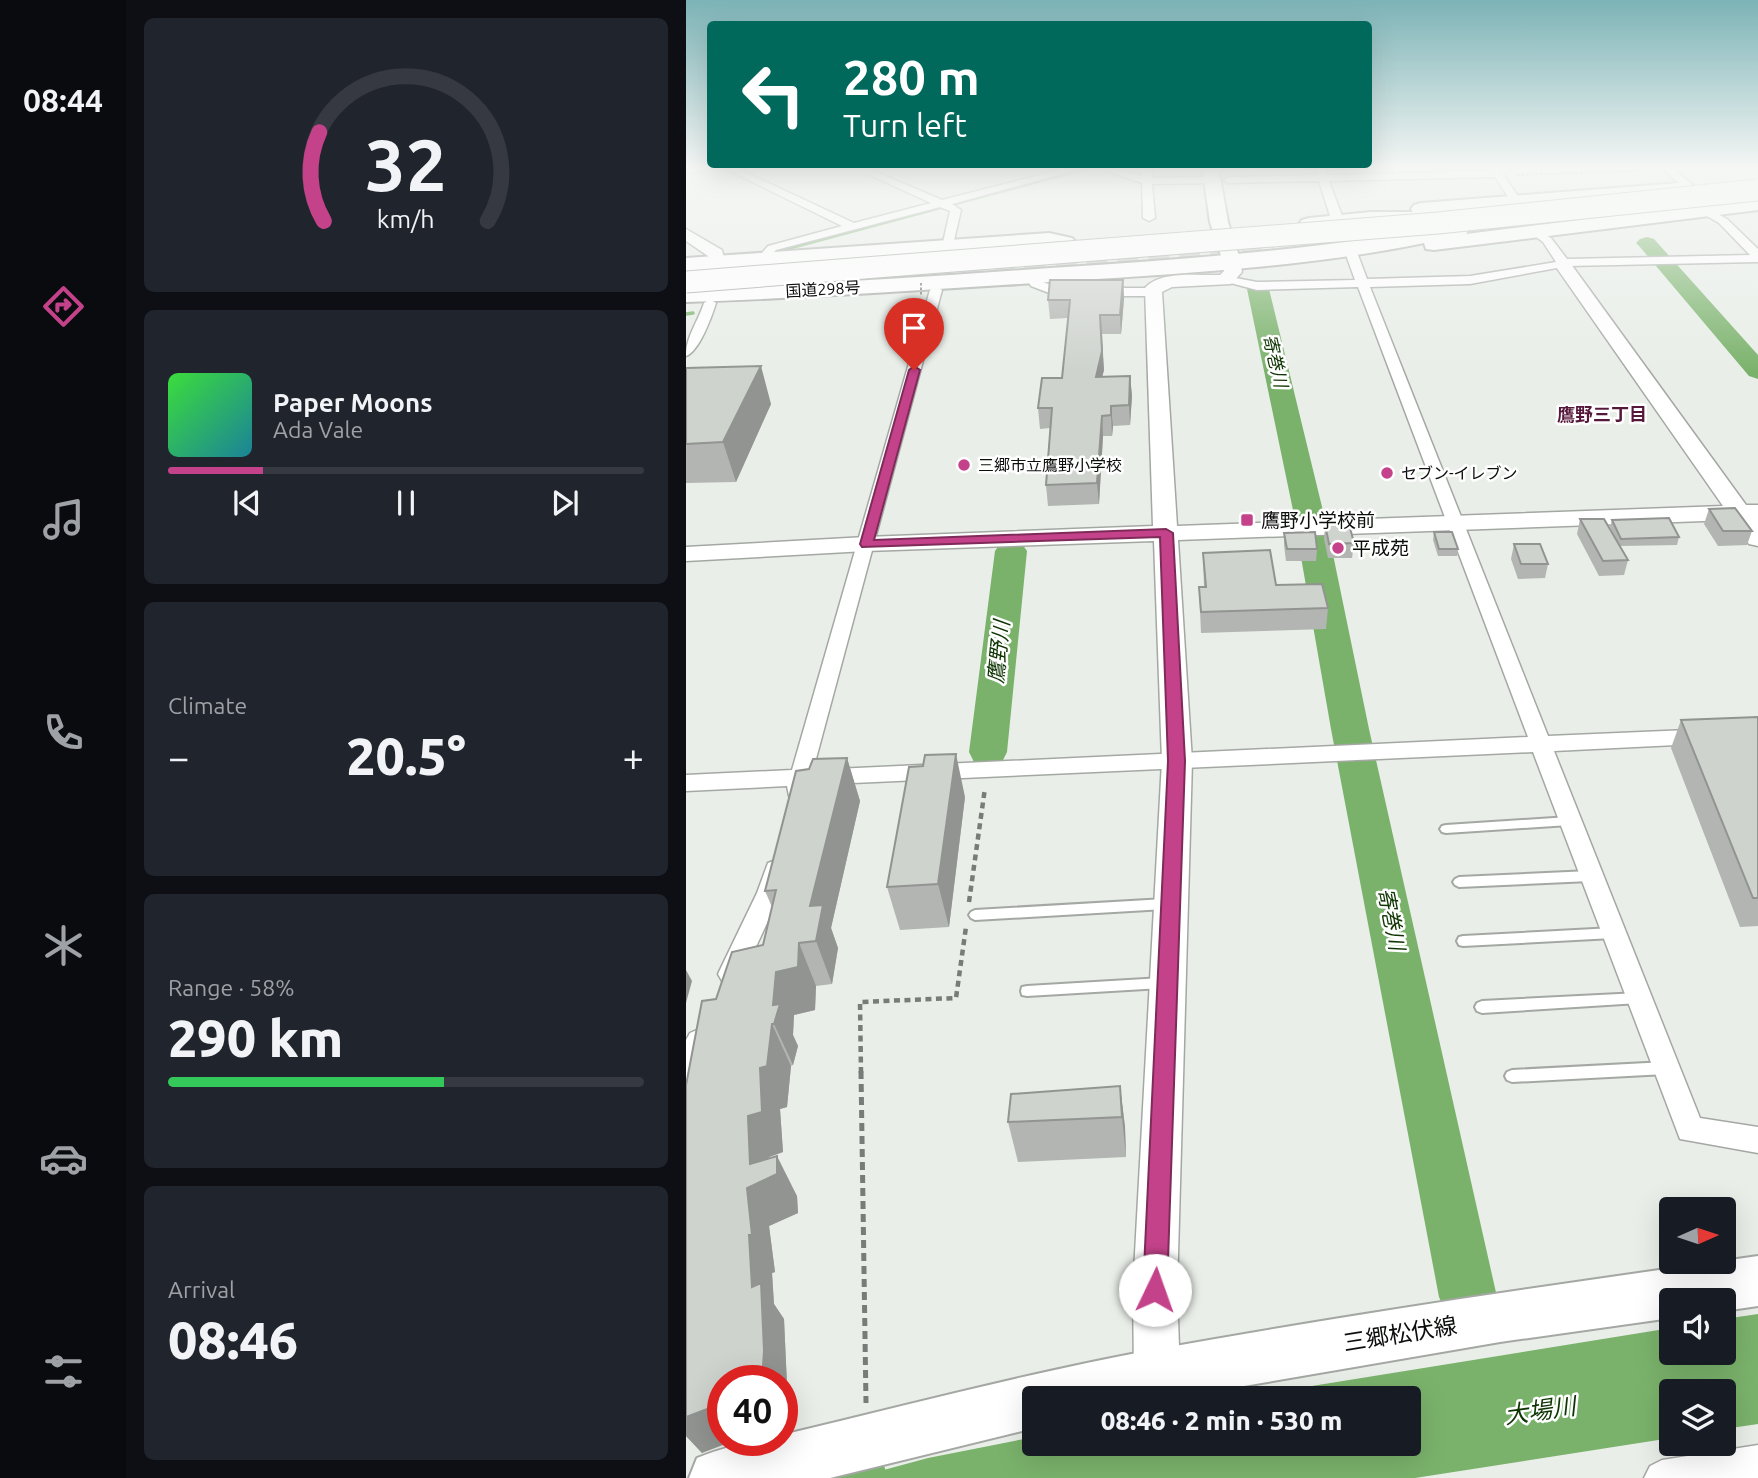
<!DOCTYPE html>
<html lang="en">
<head>
<meta charset="utf-8">
<style>
  body { margin:0; font-family:Ubuntu,"Noto Sans JP",sans-serif; background:#20242c; color:#f1f3f6; height:100vh; display:flex; flex-direction:column; font-size:26px; white-space:nowrap }
  * { box-sizing:border-box; margin:0 }
  p { font-size:23px; color:#9ea1a6 }
  .icon { flex:none; width:38px; height:38px; fill:none; stroke:currentColor; stroke-width:2; stroke-linecap:round; stroke-linejoin:round }
  .map { position:relative; flex:1; overflow:hidden }
  .panel { display:flex; flex-direction:column; gap:18px; padding:18px; background:#0d0f14; width:560px }
  .panel>* { flex:none }
  .guide { position:absolute; left:21px; top:21px; width:665px; height:147px; border-radius:7px; box-shadow:0 7px 28px #0002; background:#00695c; color:#fff; overflow:hidden }
  .needle { width:46px; rotate:87deg }
  .buttons { position:absolute; left:973px; top:1197px; display:grid; gap:14px }
  .buttons a { display:grid; place-items:center; width:77px; height:77px; border-radius:7px; background:#171b24; box-shadow:0 7px 28px #0002; font-size:35px }
  .speed { position:absolute; left:21px; top:1365px; display:flex; gap:14px; font-size:35px; font-weight:700; text-align:center }
  .speed>* { display:grid; place-content:center; width:91px; height:91px; border-radius:50%; background:#171b24; box-shadow:0 7px 28px #0002; line-height:1 }
  .speed .limit { border:10px solid #d22; background:#fff; color:#111 }
  .pin { position:absolute; display:grid; place-items:center; width:60px; height:60px; color:#fff; margin:-72px -30px; border-radius:50% 50% 50% 0; rotate:-45deg; box-shadow:0 0 7px #0007 }
  .pin .icon { rotate:45deg }
  .me { position:absolute; width:77px; margin:-38px; rotate:3deg; stroke-linejoin:round; filter:drop-shadow(0 0 5px #0008) }
  .turn { display:flex; align-items:center; gap:24px; height:147px; padding:0 21px; font-size:32px }
  .turn .icon { width:91px; height:91px; stroke-width:2.5 }
  .turn b { display:block; font-size:49px; line-height:60px }
  .big { font-size:52px; font-weight:800; line-height:1.1 }
  .panel .widget { flex:1; display:flex; flex-direction:column; justify-content:center; gap:10px; min-width:0; padding:0 24px; border-radius:10px; background:#20242c }
  .panel .dial { align-items:center; gap:0 }
  .dial svg { height:182px; overflow:visible; fill:none; stroke:#363941; stroke-width:7; stroke-linecap:round; text-anchor:middle }
  .dial text { fill:#f1f3f6; stroke:none }
  .song { display:flex; align-items:center; gap:21px }
  .cover { width:84px; height:84px; border-radius:10px; background:linear-gradient(135deg,hsl(120 70% 55%),hsl(190 70% 35%)) }
  .played { height:7px; border-radius:4px; background:linear-gradient(90deg,#c3428a 20%,#363941 20%) }
  .keys { display:flex; justify-content:space-around; direction:ltr }
  .heat { display:flex; justify-content:space-between; align-items:center; font-size:38px; direction:ltr }
  .charge { height:10px; border-radius:5px; background:linear-gradient(90deg,#34c759 58%,#363941 0) }
  .trip { position:absolute; left:336px; top:1386px; width:399px; height:70px; border-radius:7px; background:#171b24; box-shadow:0 7px 28px #0002; font-weight:800; line-height:70px; text-align:center }
  main { display:flex; flex:1; min-height:0 }
  .dock { display:flex; flex-direction:column; width:126px; justify-content:space-around; align-items:center; background:#090b0e; color:#9ea1a6 }
  .dock .icon { width:49px; height:49px }
  .dock .active { color:#c3428a }
  .dock b { font-size:32px; color:#f1f3f6 }
  .map>svg:first-child { display:block }
  .water { fill:#7ab26b }
  .lines { fill:none; stroke-linecap:round; stroke-linejoin:round }
  .stream { stroke:#7ab26b; stroke-width:3.5 }
  .river { fill:#7ab26b; fill-rule:evenodd }
  .highway-tunnel { stroke:#c8ccc7; stroke-width:21; stroke-dasharray:21 10; stroke-linecap:butt }
  .lane-casing { stroke:#a4a8a3; stroke-width:4 }
  .street-casing { stroke:#a4a8a3; stroke-width:3 }
  .secondary-casing { stroke:#a4a8a3; stroke-width:3 }
  .primary-casing { stroke:#a4a8a3; stroke-width:4 }
  .highway-casing { stroke:#a4a8a3; stroke-width:4 }
  .path-far2 { stroke:#787c78; stroke-width:2; stroke-dasharray:2.5 2; stroke-linecap:butt }
  .path-far1 { stroke:#787c78; stroke-width:4.5; stroke-dasharray:6 4.5; stroke-linecap:butt }
  .path { stroke:#787c78; stroke-width:5; stroke-dasharray:8 5; stroke-linecap:butt }
  .lane { fill:#fff; fill-rule:evenodd }
  .street { fill:#fff; fill-rule:evenodd }
  .secondary { fill:#fff; fill-rule:evenodd }
  .primary { fill:#fff; fill-rule:evenodd }
  .highway { fill:#fff; fill-rule:evenodd }
  .highway-bridge-casing { stroke:#a4a8a3; stroke-width:23; stroke-linecap:butt }
  .path-bridge { stroke:#787c78; stroke-width:2; stroke-dasharray:2.5 2; stroke-linecap:butt }
  .highway-bridge { stroke:#fff; stroke-width:21 }
  .wall { fill:#b2b5b1 }
  .shaded-wall { fill:#919490 }
  .building { fill:#cfd3ce; stroke:#919490; stroke-width:2 }
  .route { fill:#c3428a; stroke:#7f2b5a; stroke-width:2 }
  .poi-dot { fill:#c3428a; stroke:#fff; stroke-width:2.5 }
  .labels { text-anchor:middle; stroke-width:5; stroke-linejoin:round; paint-order:stroke }
  .far-street-label { font-size:16px; fill:#0c0e0c; stroke:#fff }
  .far-poi-label { font-size:16px; fill:#0c0e0c; stroke:#fff; text-anchor:start }
  .far-water-label { font-size:18px; font-style:italic; fill:#0f3503; stroke:#fff }
  .far-neighbourhood-label { font-size:18px; font-weight:bold; fill:#56183a; stroke:#fff }
  .poi-label { font-size:19px; fill:#0c0e0c; stroke:#fff; text-anchor:start }
  .water-label { font-size:21px; font-style:italic; fill:#0f3503; stroke:#fff }
  .near-street-label { font-size:23px; fill:#0c0e0c; stroke:#fff }
  .near-water-label { font-size:24px; font-style:italic; fill:#0f3503; stroke:#fff }
</style>
</head>
<body>
<main>
<nav class="dock">
<b>08:44</b>
<svg class="icon active" aria-label="directions" viewBox="0 0 24 24"><path d="M12 3l9 9-9 9-9-9zM9 14v-3h6M13 9l2 2-2 2"/></svg>
<svg class="icon" aria-label="music" viewBox="0 0 24 24"><path d="M9 18V5l10-2v13"/><circle cx="6" cy="18" r="3"/><circle cx="16" cy="16" r="3"/></svg>
<svg class="icon" aria-label="phone" viewBox="0 0 24 24"><path d="M5 4h4l2 5-3 2q2 4 5 5l2-3 5 2v4C11 20 4 13 5 4z"/></svg>
<svg class="icon" aria-label="climate" viewBox="0 0 24 24"><path d="M12 3v18M4 7l16 10M4 17L20 7"/></svg>
<svg class="icon" aria-label="car" viewBox="0 0 24 24"><path d="M5 17H2v-5l4-1 3-4h7l3 4 3 1v5h-3M9 17h6M6 11h13"/><circle cx="7" cy="17" r="2"/><circle cx="17" cy="17" r="2"/></svg>
<svg class="icon" aria-label="filters" viewBox="0 0 24 24"><path d="M4 7h16M4 17h16"/><circle cx="9" cy="7" r="2"/><circle cx="15" cy="17" r="2"/></svg>
</nav>
<section class="panel">
<div class="widget dial"><svg viewBox="0 0 100 80">
<path d="M14 69A42 42 0 1 1 86 69"/>
<path d="M14 69A42 42 0 0 1 12 30" stroke="#c3428a"/>
<text x="50" y="56" font-size="32" font-weight="700">32</text>
<text x="50" y="72" font-size="11">km/h</text>
</svg></div>
<div class="widget">
<div class="song"><i class="cover"></i><div><b>Paper Moons</b><p>Ada Vale</p></div></div>
<div class="played"></div>
<div class="keys"><svg class="icon" aria-label="previous" viewBox="0 0 24 24"><path d="M18 5L8 12l10 7zM5 5v14"/></svg><svg class="icon" aria-label="pause" viewBox="0 0 24 24"><path d="M8 5v14M16 5v14"/></svg><svg class="icon" aria-label="next" viewBox="0 0 24 24"><path d="M6 5l10 7-10 7zM19 5v14"/></svg></div>
</div>
<div class="widget"><p>Climate</p>
<div class="heat"><a>−</a><b class="big">20.5°</b><a>+</a></div>
</div>
<div class="widget"><p>Range · 58%</p><b class="big">290 km</b><div class="charge"></div></div>
<div class="widget"><p>Arrival</p><b class="big">08:46</b></div>
</section>
<div class="map">
<svg width="1072" height="1478" viewBox="0 0 1072 1478">
  <rect width="100%" height="100%" fill="#e9eee8"/>
  <path class="water" d="M1072 1314V1424L1038 1429V1391H985V1438L729 1478H168L242 1458 348 1437V1444H723V1398H551L985 1328V1353H1038V1319Z"/>
  <g class="lines">
    <path class="stream" d="M96 250 409 166
      M0 314 7 313"/>
    <path class="river" d="M961 237 968 239 1072 355V379L1063 376 954 247 950 243 954 239Z
      M572 282 580 284 583 289 638 515 634 522 623 524 612 522 608 515 561 289 564 284Z
      M628 531 639 533 644 540 683 729 811 1297 802 1317 782 1326 762 1317 753 1297 645 729 612 540 617 533Z
      M325 541 336 544 341 551 321 752 316 762 302 765 288 762 283 752 309 551 314 544Z
      M170 1441 193 1450 202 1478H138L147 1450Z"/>
    <path class="highway-tunnel" d="M246 276 587 246"/>
    <defs>
      <path id="lane" d="M883 817 887 818 889 821 887 824 883 825 760 833 756 832 754 829 756 826 760 825Z
        M904 871 908 873 910 876 908 879 904 881 773 887 769 885 767 882 769 879 773 877Z
        M479 899 483 901 485 904 483 907 479 909 289 920 285 918 283 915 285 912 289 910Z
        M927 928 931 930 933 933 931 936 927 938 777 946 773 945 771 941 773 937 777 936Z
        M476 978 481 979 482 983 481 987 476 988 341 996 336 995 335 991 336 987 341 986Z
        M953 993 958 994 959 998 958 1002 953 1003 796 1013 791 1011 789 1007 791 1003 796 1001Z
        M980 1062 985 1064 987 1068 985 1072 980 1074 826 1082 821 1080 819 1076 821 1072 826 1070Z"/>
      <path id="street" d="M34 166H46L168 223 245 203 164 166H176L256 200 389 166H404L266 204 275 210 266 249 256 247 264 211 254 207 90 250 77 263 71 259 82 246 156 226Z
        M406 166H420L455 176V166H465L466 178 526 177 531 180 526 183 466 184 469 218 463 221 457 218 456 183Z
        M629 166H637L641 175 805 171 802 166H812L835 201 826 203 809 177 643 181 656 216 650 219 644 216 633 181 542 183 537 180 542 177 631 175Z
        M973 166H984L1010 188 1001 190Z
        M1020 208 1041 219 1072 249V262L882 266 784 284 684 287 862 736 1072 727V741L868 751 1014 1118 1072 1127V1153L994 1139 847 752 123 785 119 796 111 798 103 796 101 786 0 791V775L106 770 244 290 250 286 256 290 127 770 842 737 672 287 571 290 533 280 539 276 571 282 669 280 660 255 666 251 672 255 681 279 784 276 870 262 857 242 842 231 848 228 865 238 881 259 1064 255 1033 223 1016 213 1015 211Z
        M349 279 373 288H467L473 292 467 296H371L345 286 343 283Z
        M24 299 30 303C26 316 13 352 0 356 0 336 12 322 18 303Z
        M90 860 98 863 102 869 95 893 54 981 45 985 36 981 32 974 71 893 82 863Z
        M13 1029 22 1033 26 1041 10 1085 0 1088V1040L4 1033Z
        M1072 1445V1478H958L964 1466 976 1460Z"/>
      <path id="secondary" d="M0 166H24L22 169 0 174Z
        M0 229 36 250 39 262 37 266H25L22 256 0 241Z
        M546 257 554 262 556 272 545 284 486 287 476 292 491 526 1037 506 868 264 876 259 882 260 1060 505H1072V546L1063 544 1046 520 492 540 506 761 491 1290 494 1375 488 1392 471 1398 454 1392 448 1375 447 1290 476 761 468 541 180 551 0 561V547L180 537 467 526 459 288C475 270 512 276 534 275L538 271V262Z"/>
      <path id="primary" d="M516 166H532L542 222 555 262 553 266 546 268 537 262 524 222Z
        M1072 1256V1306L1038 1311V1300H985V1318L814 1342 488 1398H348V1428L144 1478H3L11 1458C39 1447 66 1440 96 1440V1435C222 1405 346 1372 472 1349 671 1313 873 1284 1072 1256Z"/>
      <path id="highway" d="M993 183 1003 189 1000 193 746 214 748 218 745 222 738 224H685L623 230 616 228 613 224 616 220 623 218 685 212H727L725 209 728 205 735 203Z
        M1072 198V210L748 250 740 249 738 243C621 267 500 273 381 281 254 289 127 298 0 302V288C122 285 243 277 364 268 502 259 638 250 774 223L781 225 784 229 780 234Z
        M363 233 386 238 390 242 386 246 379 248 363 245 0 272V258Z"/>
    </defs>
    <use href="#lane" class="lane-casing"/>
    <use href="#street" class="street-casing"/>
    <use href="#secondary" class="secondary-casing"/>
    <use href="#primary" class="primary-casing"/>
    <use href="#highway" class="highway-casing"/>
    <path class="path-far2" d="M831 175 966 170"/>
    <path class="path-far1" d="M283 902 299 788
      M175 1073 174 1002 270 998 280 927"/>
    <path class="path" d="M175 1071 180 1403"/>
    <use href="#lane" class="lane"/>
    <use href="#street" class="street"/>
    <use href="#secondary" class="secondary"/>
    <use href="#primary" class="primary"/>
    <use href="#highway" class="highway"/>
    <defs>
      <path id="highway-bridge" d="M0 282 752 223 1072 190"/>
    </defs>
    <use href="#highway-bridge" class="highway-bridge-casing"/>
    <path class="path-bridge" d="M235 283V295"/>
    <use href="#highway-bridge" class="highway-bridge"/>
  </g>
  <path class="wall" d="M437 280 438 299 435 334H416L418 370 416 377 444 376 446 396 444 425 427 426 426 436H417L413 504 362 506 360 485 364 428 354 429 352 408 376 378 382 318 364 319 362 300Z
    M0 368 85 404 50 482 0 483Z
    M1023 509 1066 531 1061 545 1032 546 1018 524Z
    M894 519 929 537 924 527 926 520 993 537 991 545 934 546 942 560 938 575 913 576 891 534Z
    M639 524 668 543 666 558H642L638 539Z
    M748 532 772 549 771 556H752L747 540Z
    M598 533 631 549 630 561H600L598 545Z
    M828 544 862 564 859 578 832 579 825 559Z
    M517 553 642 608 640 629 515 633 513 587H518Z
    M1072 717V926L1054 927 985 748 995 720Z
    M161 758 174 801 145 928 152 948 146 984 130 986 129 1010 108 1015 107 1035 112 1046 107 1065 105 1066 101 1107 94 1109 97 1152 83 1157V1158L111 1196 112 1213 83 1226 89 1272 86 1273 88 1304 98 1319 101 1385 100 1421 96 1423V1381L16 1453 0 1436V1085L30 999 77 945 86 907 79 891Z
    M279 797 263 927 214 930 201 887Z
    M434 1086 439 1127 440 1157 332 1162 322 1122Z"/>
  <path class="shaded-wall" d="M437 280 438 299 435 334 434 315Z
    M414 315 418 370 411 397 410 377Z
    M75 366 85 404 50 482 37 442Z
    M444 376 446 396 444 425 443 405Z
    M425 406 427 426 426 436 425 415Z
    M416 416 417 436 413 504 411 483Z
    M270 754 279 797 263 927 252 884Z
    M161 758 174 801 145 928 152 948 146 984 130 941 124 906Z
    M113 943 130 986 129 1010 108 1015 107 1035 112 1046 107 1065 88 1024 87 1005 90 972Z
    M0 970 6 981 0 1003Z
    M86 1024 105 1066 101 1107 94 1109 97 1152 83 1157 84 1177 91 1156 111 1196 112 1213 83 1226 89 1272 86 1273 88 1304 98 1319 101 1385 100 1421 96 1423V1381H76L66 1287 61 1188 64 1164 62 1116Z
    M434 1086 439 1127 440 1157 436 1117Z
    M37 1403V1440H50L16 1453 0 1436V1417Z"/>
  <path class="building" d="M364 280H437L434 315H414L416 351 410 377 444 376 443 405 425 406V415L416 416 411 483 360 485 366 408H352L356 378H376L384 300H362Z
    M75 366 37 442 0 444V368Z
    M1049 508 1066 531H1037L1023 509Z
    M983 518 993 537 935 539 926 520Z
    M894 519H918L942 560 917 561Z
    M639 524H663L668 543 643 544Z
    M629 532 631 549H601L598 533Z
    M748 532H766L772 549H753Z
    M828 544H854L862 564H835Z
    M584 550 590 585 636 584 642 608 515 612 513 587H520L517 553Z
    M1072 717V898H1067L995 720Z
    M270 754 252 884 201 887 223 767 237 766 239 755Z
    M161 758 124 906 137 905 130 941 113 943 112 967 90 972 87 1005 94 1004 88 1024H86L81 1066 74 1068 76 1112 62 1116 64 1164 91 1156V1174L61 1188 66 1235H63L66 1287 75 1283 78 1351 76 1381H37V1403L0 1417V1085L16 1001 30 999 46 952 77 945 90 890 79 891 110 771 123 769 127 759Z
    M434 1086 436 1117 322 1122 325 1094Z"/>
  <linearGradient id="sky" x2="0" y2="1"><stop stop-color="#7cb3b6"/><stop offset="0.45" stop-color="#f5f7f5"/><stop offset="1" stop-color="#f5f7f5" stop-opacity="0"/></linearGradient>
  <rect width="1072" height="372" fill="url(#sky)"/>
  <path class="route" d="M228 366 234 370 188 540 480 529 487 533 499 761 481 1290 478 1298 469 1302 461 1298 457 1290 482 761 474 537 176 547 174 544 223 370Z"/>
  <g class="poi-dot">
    <circle cx="278" cy="465" r="7"/>
    <circle cx="701" cy="473" r="7"/>
    <rect x="554" y="513" width="14" height="14" rx="3.5"/>
    <circle cx="652" cy="548" r="7"/>
  </g>
  <g class="labels">
    <g class="far-street-label">
      <text transform="translate(137 289) rotate(-3)" y="6">国道298号</text>
    </g>
    <g class="far-poi-label">
      <text x="292" y="471">三郷市立鷹野小学校</text>
      <text x="715" y="479">セブン-イレブン</text>
    </g>
    <g class="far-water-label">
      <text transform="translate(589 361) rotate(77)" y="6">寄巻川</text>
    </g>
    <g class="far-neighbourhood-label">
      <text x="916" y="421">鷹野三丁目</text>
    </g>
    <g class="poi-label">
      <text x="575" y="527">鷹野小学校前</text>
      <text x="666" y="555">平成苑</text>
    </g>
    <g class="water-label">
      <text transform="translate(313 652) rotate(-84)" y="7">鷹野川</text>
      <text transform="translate(705 919) rotate(79)" y="7">寄巻川</text>
    </g>
    <g class="near-street-label">
      <text transform="translate(714 1334) rotate(-9)" y="8">三郷松伏線</text>
    </g>
    <g class="near-water-label">
      <text transform="translate(854 1411) rotate(-8)" y="8">大場川</text>
    </g>
  </g>
</svg>
<div class="buttons">
<a><svg class="needle" viewBox="-14 -14 28 28"><path d="M0-13l5 13h-10z" fill="#e53935"/><path d="M0 13l5-13h-10z" fill="#9ea1a6"/></svg></a>
<a><svg class="icon" aria-label="sound" viewBox="0 0 24 24"><path d="M4 9h4l5-4v14l-5-4H4zM17 9q2 3 0 6"/></svg></a>
<a><svg class="icon" aria-label="layers" viewBox="0 0 24 24"><path d="M12 4l9 5-9 5-9-5zM3 14l9 5 9-5"/></svg></a>
</div>
<div class="speed"><div class="limit">40</div></div>
<div class="pin" style="left:228px;top:370px;background:#d93025"><svg class="icon" aria-label="arrive" viewBox="0 0 24 24"><path d="M6 21V4h12l-3 4 3 4H6"/></svg></div>
<svg class="me" style="left:469px;top:1290px" viewBox="-20 -20 40 40"><circle r="19" fill="#fff"/><path d="M0-13L10 11 0 6-10 11z" fill="#c3428a"/></svg>
<div class="trip">08:46 · 2 min · 530 m</div>
<div class="guide">
<div class="turn"><svg class="icon" aria-label="left" viewBox="0 0 24 24"><path d="M17 20v-9H6M10 6l-5 5 5 5"/></svg><div><b>280 m</b>Turn left</div></div>
</div>
</div>
</main>
</body>
</html>
